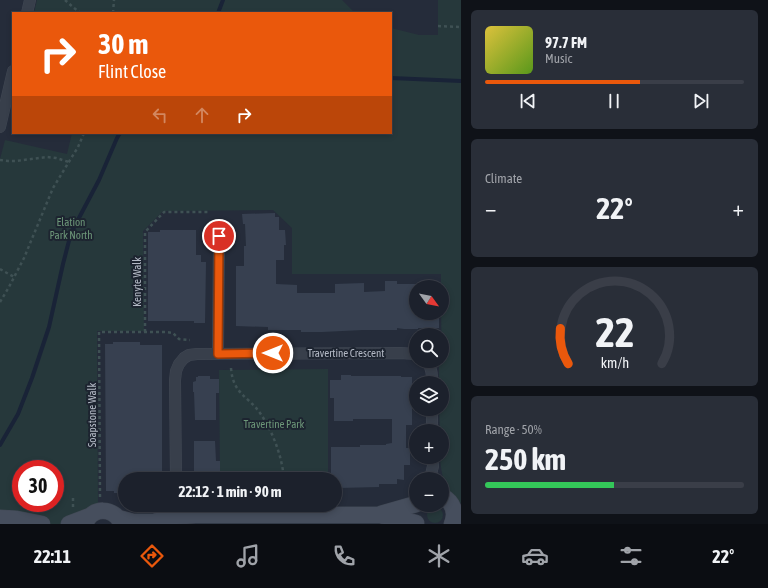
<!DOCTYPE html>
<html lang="en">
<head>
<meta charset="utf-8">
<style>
  body { margin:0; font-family:"Asap Condensed",sans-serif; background:#292e38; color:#f1f3f6; height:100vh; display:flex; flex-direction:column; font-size:15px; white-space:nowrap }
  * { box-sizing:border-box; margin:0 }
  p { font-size:13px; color:#a0a3a9 }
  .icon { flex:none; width:22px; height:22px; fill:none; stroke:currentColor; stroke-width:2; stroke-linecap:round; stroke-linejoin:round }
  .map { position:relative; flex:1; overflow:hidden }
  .side { display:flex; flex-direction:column; gap:10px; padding:10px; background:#0f1218; width:307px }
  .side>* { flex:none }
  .top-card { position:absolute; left:12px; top:12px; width:380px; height:122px; border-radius:0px; box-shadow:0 2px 6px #0003,0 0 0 1px #3a3e48; background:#ea580c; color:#fff; overflow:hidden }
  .needle { width:26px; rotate:123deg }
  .tools { position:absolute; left:409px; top:280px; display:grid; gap:8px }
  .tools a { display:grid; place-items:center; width:40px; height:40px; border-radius:50%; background:#1c212c; box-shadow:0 2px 6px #0003,0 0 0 1px #3a3e48; font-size:20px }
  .speed { position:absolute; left:12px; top:460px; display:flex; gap:8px; font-size:20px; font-weight:700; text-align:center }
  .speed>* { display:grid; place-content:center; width:52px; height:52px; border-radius:50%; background:#1c212c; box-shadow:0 2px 6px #0003,0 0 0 1px #3a3e48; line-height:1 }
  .speed .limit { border:6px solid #d22; background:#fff; color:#111 }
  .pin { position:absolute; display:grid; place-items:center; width:34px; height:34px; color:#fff; margin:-17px; border:2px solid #fff; border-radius:50%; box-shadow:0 1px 4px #0007 }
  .me { position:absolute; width:44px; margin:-22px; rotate:270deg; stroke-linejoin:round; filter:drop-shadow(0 0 3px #0008) }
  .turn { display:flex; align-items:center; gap:14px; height:84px; padding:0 20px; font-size:18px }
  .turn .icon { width:52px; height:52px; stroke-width:2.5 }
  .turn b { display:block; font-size:28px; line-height:34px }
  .lanes { display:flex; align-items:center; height:38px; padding:0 20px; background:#0003; justify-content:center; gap:20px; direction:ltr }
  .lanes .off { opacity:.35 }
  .big { font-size:30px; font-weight:700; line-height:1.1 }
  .side .card { flex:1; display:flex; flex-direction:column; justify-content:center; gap:6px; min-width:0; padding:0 14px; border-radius:6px; background:#292e38 }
  .side .dial { align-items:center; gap:0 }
  .dial svg { height:104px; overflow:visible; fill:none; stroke:#3a3e48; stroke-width:7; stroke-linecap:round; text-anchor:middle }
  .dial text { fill:#f1f3f6; stroke:none }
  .song { display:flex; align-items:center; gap:12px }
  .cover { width:48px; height:48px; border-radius:6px; background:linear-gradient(135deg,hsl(50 70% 55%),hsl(90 70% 35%)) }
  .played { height:4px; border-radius:2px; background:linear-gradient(90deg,#ea580c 60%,#3a3e48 60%) }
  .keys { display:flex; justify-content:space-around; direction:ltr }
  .heat { display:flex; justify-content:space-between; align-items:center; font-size:22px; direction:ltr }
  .charge { height:6px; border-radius:3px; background:linear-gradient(90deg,#34c759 50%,#3a3e48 0) }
  .trip { position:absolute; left:118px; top:472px; width:224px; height:40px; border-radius:20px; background:#1c212c; box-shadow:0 2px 6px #0003,0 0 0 1px #3a3e48; font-weight:700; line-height:40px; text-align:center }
  .tabs { display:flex; height:64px; justify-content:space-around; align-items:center; background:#0b0d12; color:#a0a3a9 }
  .tabs .icon { width:28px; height:28px }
  .tabs .active { color:#ea580c }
  .tabs b { font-size:18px; color:#f1f3f6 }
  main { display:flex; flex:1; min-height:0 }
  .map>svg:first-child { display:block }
  .green { fill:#26383b; fill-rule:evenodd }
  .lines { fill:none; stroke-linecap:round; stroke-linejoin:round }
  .stream { stroke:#192337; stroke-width:4 }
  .building { fill:#374050 }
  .street-casing { stroke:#414854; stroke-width:12 }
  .secondary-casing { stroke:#414854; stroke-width:17 }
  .path { stroke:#3f5154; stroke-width:2.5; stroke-dasharray:3 3; stroke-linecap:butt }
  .street { stroke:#383f4b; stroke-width:11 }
  .secondary { stroke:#464e5d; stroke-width:16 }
  .route-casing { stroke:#983908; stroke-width:10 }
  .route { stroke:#ea580c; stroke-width:7 }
  .labels { text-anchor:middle; stroke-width:4; stroke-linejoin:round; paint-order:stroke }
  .park-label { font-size:11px; fill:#6c9678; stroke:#1d2430 }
  .street-label { font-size:11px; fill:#b4bac6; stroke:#1d2430 }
</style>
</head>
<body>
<main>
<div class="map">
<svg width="461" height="524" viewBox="0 0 461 524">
  <rect width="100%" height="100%" fill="#252c3a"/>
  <path class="green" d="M37 0H342L355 13H34Z
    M438 0H461V503C445 494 441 474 440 457H442V431H440L439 409H442V383H439V361H442L441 313H442V287H441V274H292V228L273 210 163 211 143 231 144 331H97L98 505 79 524H0V159L5 140 67 154 72 133H391V28L419 35H438ZM21 469H55V503H21Z
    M328 369V479H220L219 370Z
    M427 515a8 8 0 1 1 16 0a8 8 0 1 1-16 0Z"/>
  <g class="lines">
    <path class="stream" d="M218 13 223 0
      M391 78 461 81
      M0 445 18 414 32 378 49 327 63 264 71 233 99 180 117 138 120 133"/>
  </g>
  <path class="building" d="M275 213V217H279V230H285L286 245H284V260H276V284L297 285V293H335V284L364 283V292L385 291V281H397V284H416V313H439V328H418V329H404L397 328V330H363L322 332H301V330H268V327L236 326V266H244V246H246L245 224H243L242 214Z
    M160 230H196V255H201V262H206L205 323H194V321H148V232H160Z
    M113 342H140V345H162V479H125V493H114V491H106L105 344H113Z
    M341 375H351V376H401V377H412V425H406V448H410V465H404V480L397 479V484H379V487L338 488V486H335V479H331V447H360V445H386V444L392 443V419H353V421H334V398H330V380H341Z
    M198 376H210V379H219V393H216V420H195L194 392H193V382L196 381V377H198Z
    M194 441H215L216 461H220V479H194Z"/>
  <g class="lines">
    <defs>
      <path id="street" d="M27 13 30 0
        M0 127 13 71
        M218 353 219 236
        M427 361C432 368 432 375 432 383
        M432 409V431
        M176 479 175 380 176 371 179 364 184 358 189 355 197 354 400 353 416 354
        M430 479 433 466 432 457"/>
      <path id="secondary" d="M442 496C453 502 457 512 452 524
        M381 514 416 504
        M0 518 17 519 42 524
        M118 518 133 522H154L176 516 196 515H380L416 523
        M69 524 90 516
        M85 524C92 506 114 507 122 524"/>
    </defs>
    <use href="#street" class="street-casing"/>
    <use href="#secondary" class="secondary-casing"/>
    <path class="path" d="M65 0 74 8 81 13
      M113 13 114 0
      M438 26 461 27
      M0 160 8 161H16L47 157 56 158 69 162
      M0 269 14 277
      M0 302 9 287 24 258 53 188 78 147 84 133
      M145 332V232L164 212H209
      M231 368C233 394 247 395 260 413 273 432 282 456 284 479
      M100 497 99 332H166L173 333 179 339 190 340
      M73 498V508"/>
    <use href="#street" class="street"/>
    <use href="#secondary" class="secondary"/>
  </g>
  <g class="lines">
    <defs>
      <path id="route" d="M219 236 218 354 273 353"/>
    </defs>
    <use href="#route" class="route-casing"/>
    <use href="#route" class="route"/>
  </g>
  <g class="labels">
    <g class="park-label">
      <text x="71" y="226">Elation<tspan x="71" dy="13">Park North</tspan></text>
      <text x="274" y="428">Travertine Park</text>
    </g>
    <g class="street-label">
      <text transform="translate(137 282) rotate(-90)" y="4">Kenyte Walk</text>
      <text x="346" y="357">Travertine Crescent</text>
      <text transform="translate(92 415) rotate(-90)" y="4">Soapstone Walk</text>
    </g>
  </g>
</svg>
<div class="tools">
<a><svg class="needle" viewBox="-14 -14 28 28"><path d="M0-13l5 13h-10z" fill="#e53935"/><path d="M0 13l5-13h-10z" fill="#a0a3a9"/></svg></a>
<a><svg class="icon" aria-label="search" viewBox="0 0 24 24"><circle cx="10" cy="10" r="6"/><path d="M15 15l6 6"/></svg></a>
<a><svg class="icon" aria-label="layers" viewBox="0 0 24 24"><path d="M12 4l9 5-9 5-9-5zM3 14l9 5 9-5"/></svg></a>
<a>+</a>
<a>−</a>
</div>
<div class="speed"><div class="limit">30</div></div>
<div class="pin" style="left:219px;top:236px;background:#d93025"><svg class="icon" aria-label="arrive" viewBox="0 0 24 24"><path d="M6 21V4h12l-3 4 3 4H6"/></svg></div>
<svg class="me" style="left:273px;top:353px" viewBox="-20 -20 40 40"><circle r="17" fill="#ea580c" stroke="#fff" stroke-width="3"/><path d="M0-11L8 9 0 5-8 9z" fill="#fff"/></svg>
<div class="trip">22:12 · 1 min · 90 m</div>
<div class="top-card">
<div class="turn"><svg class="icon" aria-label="right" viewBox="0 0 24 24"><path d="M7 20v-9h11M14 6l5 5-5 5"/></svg><div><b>30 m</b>Flint Close</div></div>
<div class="lanes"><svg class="icon off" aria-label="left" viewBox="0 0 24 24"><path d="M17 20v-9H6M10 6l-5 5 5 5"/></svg><svg class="icon off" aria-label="ahead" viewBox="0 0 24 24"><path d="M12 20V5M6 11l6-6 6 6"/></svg><svg class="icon" aria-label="right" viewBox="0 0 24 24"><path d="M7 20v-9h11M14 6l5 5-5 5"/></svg></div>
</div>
</div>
<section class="side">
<div class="card">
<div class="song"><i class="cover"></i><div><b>97.7 FM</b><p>Music</p></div></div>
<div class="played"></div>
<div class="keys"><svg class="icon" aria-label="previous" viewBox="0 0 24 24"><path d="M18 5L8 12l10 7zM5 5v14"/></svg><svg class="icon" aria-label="pause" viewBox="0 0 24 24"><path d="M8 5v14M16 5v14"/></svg><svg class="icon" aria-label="next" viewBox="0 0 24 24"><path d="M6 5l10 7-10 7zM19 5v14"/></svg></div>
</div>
<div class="card"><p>Climate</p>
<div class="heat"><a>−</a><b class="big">22°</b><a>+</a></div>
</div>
<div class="card dial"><svg viewBox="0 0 100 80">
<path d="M14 69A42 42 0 1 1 86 69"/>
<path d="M14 69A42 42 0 0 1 8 42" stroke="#ea580c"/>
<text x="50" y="56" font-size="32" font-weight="700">22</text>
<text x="50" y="72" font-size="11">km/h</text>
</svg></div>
<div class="card"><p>Range · 50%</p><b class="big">250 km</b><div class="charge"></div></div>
</section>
</main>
<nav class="tabs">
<b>22:11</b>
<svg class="icon active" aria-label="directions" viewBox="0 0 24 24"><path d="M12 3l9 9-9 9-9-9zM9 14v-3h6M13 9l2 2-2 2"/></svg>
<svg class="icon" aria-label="music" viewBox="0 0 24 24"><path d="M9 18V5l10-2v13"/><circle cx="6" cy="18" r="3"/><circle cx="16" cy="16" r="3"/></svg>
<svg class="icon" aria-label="phone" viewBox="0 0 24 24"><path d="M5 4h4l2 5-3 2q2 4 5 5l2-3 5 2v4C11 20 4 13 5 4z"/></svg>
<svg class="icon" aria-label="climate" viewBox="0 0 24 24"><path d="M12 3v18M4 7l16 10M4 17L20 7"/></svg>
<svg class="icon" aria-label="car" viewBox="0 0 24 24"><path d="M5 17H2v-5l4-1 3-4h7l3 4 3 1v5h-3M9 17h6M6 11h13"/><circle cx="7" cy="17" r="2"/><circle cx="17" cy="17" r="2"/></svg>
<svg class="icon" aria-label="filters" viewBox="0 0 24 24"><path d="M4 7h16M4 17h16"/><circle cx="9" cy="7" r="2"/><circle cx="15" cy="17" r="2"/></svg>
<b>22°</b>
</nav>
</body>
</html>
